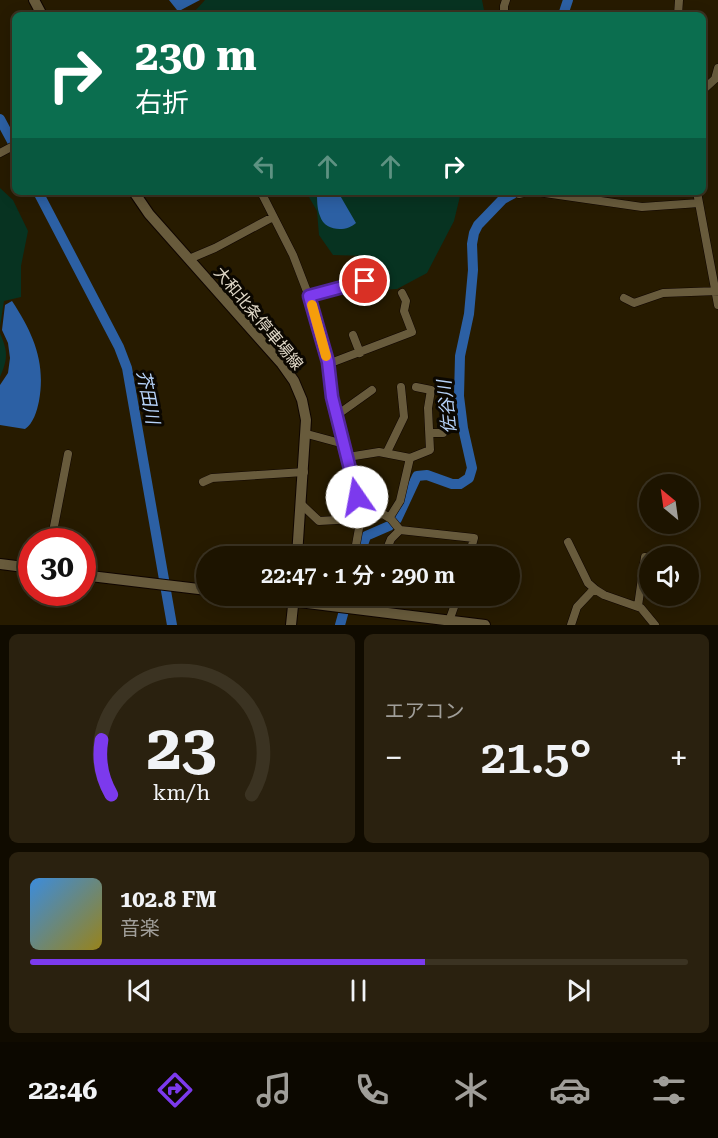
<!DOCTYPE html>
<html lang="ja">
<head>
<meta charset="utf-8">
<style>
  body { margin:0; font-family:"Roboto Serif","Noto Sans JP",serif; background:#2a210f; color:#f1f3f6; height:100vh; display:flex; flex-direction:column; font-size:22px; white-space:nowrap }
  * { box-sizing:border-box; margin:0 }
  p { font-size:20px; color:#a09e99 }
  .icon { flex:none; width:33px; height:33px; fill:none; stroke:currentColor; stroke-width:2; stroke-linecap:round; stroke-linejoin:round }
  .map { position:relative; height:625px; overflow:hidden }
  .side { display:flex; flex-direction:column; gap:9px; padding:9px; background:#100b00; flex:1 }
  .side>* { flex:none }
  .top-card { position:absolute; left:12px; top:12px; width:694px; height:183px; border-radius:9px; box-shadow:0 3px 15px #0003,0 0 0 2px #3b3322; background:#0b6e4f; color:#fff; overflow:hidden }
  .needle { width:39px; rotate:331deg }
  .fabs { position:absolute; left:639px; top:474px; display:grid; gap:12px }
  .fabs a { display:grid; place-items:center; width:60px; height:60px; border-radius:50%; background:#1d1400; box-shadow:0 3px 15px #0003,0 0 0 2px #3b3322; font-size:30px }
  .speed { position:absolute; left:18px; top:528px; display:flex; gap:12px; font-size:30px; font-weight:700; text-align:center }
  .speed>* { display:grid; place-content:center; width:78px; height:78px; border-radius:50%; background:#1d1400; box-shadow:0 3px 15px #0003,0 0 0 2px #3b3322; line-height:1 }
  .speed .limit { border:9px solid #d22; background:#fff; color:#111 }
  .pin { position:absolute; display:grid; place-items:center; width:51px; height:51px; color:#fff; margin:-26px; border:3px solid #fff; border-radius:50%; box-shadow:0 2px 6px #0007 }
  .me { position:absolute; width:66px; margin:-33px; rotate:348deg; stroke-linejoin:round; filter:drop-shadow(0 0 4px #0008) }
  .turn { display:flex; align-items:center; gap:21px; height:126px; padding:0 24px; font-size:27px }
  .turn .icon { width:78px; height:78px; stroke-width:2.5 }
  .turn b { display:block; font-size:42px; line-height:51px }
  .lanes { display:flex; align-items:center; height:57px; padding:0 24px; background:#0003; justify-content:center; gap:30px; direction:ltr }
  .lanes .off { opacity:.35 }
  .big { font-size:45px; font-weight:600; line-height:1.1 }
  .side .tile { flex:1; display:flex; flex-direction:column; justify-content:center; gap:9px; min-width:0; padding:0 21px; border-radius:9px; background:#2a210f }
  .side .dial { align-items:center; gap:0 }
  .dial svg { height:156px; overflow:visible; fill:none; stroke:#3b3322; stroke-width:7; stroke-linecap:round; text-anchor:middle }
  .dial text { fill:#f1f3f6; stroke:none }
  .song { display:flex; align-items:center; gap:18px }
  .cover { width:72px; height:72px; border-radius:9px; background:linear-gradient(135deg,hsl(210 70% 55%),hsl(50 70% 35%)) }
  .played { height:6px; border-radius:3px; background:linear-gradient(90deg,#7c3aed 60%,#3b3322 60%) }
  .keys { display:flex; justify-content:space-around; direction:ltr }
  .heat { display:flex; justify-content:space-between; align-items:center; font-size:33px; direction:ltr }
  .side .tiles { flex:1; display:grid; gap:9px; grid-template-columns:1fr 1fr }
  .tile:last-child { grid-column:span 2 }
  .trip { position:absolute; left:196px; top:546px; width:324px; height:60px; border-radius:30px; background:#1d1400; box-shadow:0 3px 15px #0003,0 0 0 2px #3b3322; font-weight:600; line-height:60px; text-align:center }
  .dock { display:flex; height:96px; justify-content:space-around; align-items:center; background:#0c0800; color:#a09e99 }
  .dock .icon { width:42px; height:42px }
  .dock .current { color:#7c3aed }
  .dock b { font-size:27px; color:#f1f3f6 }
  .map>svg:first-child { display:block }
  .green { fill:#073321 }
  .water { fill:#2c60a4 }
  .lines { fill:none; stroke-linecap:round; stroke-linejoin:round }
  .river { stroke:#2c60a4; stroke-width:10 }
  .street-casing { stroke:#0f0500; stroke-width:9 }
  .secondary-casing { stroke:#0f0500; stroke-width:12 }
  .street { stroke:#685b3c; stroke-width:8 }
  .secondary { stroke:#685b3c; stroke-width:10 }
  .route-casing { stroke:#51269a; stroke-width:15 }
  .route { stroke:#7c3aed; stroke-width:10 }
  .slow { stroke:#f59e0b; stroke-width:10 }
  .labels { text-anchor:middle; stroke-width:6; stroke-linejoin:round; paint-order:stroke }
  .street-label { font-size:16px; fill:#e1d9c8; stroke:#0b0700 }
  .water-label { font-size:18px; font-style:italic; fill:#b6d2f8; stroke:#0b0700 }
</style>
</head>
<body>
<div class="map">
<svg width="718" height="625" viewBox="0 0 718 625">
  <rect width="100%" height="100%" fill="#271b00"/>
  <path class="green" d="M205 0H482L485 15H199L194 12Z
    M0 188 13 200 28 231 21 266V297L4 301 0 326Z
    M306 192H461L454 221 427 273 397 289 377 290 367 256 333 255 319 235 317 211Z
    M0 333C8 352 8 358 0 377Z"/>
  <path class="water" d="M169 0H200L181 10H177Z
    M317 192H338L356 223C347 232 325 232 320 216 317 209 317 199 317 192Z
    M12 301C33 333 46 362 39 401 37 411 33 424 25 429L0 425V385L8 373 10 358 8 343 2 330 5 305Z"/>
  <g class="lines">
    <path class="river" d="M563 15 568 0
      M0 119 15 147
      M38 192 119 347 127 368 172 625
      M359 556 366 536 389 526 397 519 417 476 427 475 452 484H460L469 478 472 468 463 428 459 396 460 356 469 314 473 270 472 244 474 233 478 225 503 199 516 192
      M340 625 348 596"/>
    <defs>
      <path id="street" d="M504 15V6L506 0
        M678 15 679 0
        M704 89 715 79 718 68
        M0 153 15 145
        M261 192 293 255 308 294 328 362 332 397 361 517 354 556
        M519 192V194L527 192
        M538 192 642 207 699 203
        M697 192 718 305
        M189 259 215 248 273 217
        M309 295 365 281
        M624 298 634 303 663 293 718 291
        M353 335 360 353
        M328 364 412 332 404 311 406 301 402 293
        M337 415 372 390
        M430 433H443
        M307 434 344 444
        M387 452 404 417 401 387
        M348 457 379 452 410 458
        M203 482 212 478 304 472
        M301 504 319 521 354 519 383 514 391 519 400 530
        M390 517 400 501 410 458 430 450 428 408 431 390 416 387
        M51 542 68 454
        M568 542 588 583 596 590 604 595 641 608 655 625
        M386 551 391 539 400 530 474 538 469 556
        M638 606 645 557
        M341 607 344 596
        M449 621 458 596
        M571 625 577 607 594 589"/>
      <path id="secondary" d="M34 0 42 15
        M134 192 149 214 282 364 294 381 302 400 306 420 297 556
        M0 564 32 568
        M82 575 207 590
        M250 596 485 625
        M291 625 294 596"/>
    </defs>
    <use href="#street" class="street-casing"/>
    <use href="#secondary" class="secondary-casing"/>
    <use href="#street" class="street"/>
    <use href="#secondary" class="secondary"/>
  </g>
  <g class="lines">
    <defs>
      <path id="route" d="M357 497 332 397 328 362 309 296 365 281"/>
    </defs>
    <use href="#route" class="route-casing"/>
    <use href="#route" class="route"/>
    <path class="slow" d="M312 305 326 356"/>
  </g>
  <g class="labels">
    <g class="street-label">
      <text transform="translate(259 318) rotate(50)" y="6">大和北条停車場線</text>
    </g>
    <g class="water-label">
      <text transform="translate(148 397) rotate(79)" y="6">芥田川</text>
      <text transform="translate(447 407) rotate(-96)" y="6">佐谷川</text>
    </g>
  </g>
</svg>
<div class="fabs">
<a><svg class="needle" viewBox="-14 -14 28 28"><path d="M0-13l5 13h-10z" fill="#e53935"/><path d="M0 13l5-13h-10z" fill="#a09e99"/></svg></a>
<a><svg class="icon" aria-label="sound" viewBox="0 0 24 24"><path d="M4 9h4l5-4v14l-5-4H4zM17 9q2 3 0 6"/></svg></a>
</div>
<div class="speed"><div class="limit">30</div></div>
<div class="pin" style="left:365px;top:281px;background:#d93025"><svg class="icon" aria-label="arrive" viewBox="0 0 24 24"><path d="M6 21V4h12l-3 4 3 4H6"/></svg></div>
<svg class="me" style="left:357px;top:497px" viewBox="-20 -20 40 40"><circle r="19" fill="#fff"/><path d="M0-13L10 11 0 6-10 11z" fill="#7c3aed"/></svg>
<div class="trip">22:47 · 1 分 · 290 m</div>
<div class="top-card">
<div class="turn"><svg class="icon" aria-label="right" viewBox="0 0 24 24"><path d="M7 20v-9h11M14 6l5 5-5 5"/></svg><div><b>230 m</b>右折</div></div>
<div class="lanes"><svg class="icon off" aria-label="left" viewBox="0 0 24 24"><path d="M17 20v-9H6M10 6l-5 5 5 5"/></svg><svg class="icon off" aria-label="ahead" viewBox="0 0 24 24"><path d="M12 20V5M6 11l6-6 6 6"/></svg><svg class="icon off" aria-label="ahead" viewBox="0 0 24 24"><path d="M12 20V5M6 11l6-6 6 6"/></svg><svg class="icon" aria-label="right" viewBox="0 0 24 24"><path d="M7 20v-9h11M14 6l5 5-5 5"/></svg></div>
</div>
</div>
<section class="side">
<div class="tiles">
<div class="tile dial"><svg viewBox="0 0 100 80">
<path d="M14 69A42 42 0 1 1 86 69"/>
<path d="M14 69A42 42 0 0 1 9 41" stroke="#7c3aed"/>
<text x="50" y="56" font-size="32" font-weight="700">23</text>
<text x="50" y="72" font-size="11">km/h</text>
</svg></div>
<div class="tile"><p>エアコン</p>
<div class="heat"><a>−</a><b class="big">21.5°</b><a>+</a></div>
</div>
<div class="tile">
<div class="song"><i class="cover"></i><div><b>102.8 FM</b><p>音楽</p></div></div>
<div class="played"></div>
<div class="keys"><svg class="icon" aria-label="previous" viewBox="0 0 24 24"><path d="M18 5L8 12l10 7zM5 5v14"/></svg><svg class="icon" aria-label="pause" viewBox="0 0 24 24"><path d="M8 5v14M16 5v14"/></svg><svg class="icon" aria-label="next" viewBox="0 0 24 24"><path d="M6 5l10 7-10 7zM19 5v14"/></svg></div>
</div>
</div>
</section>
<nav class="dock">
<b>22:46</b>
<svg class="icon current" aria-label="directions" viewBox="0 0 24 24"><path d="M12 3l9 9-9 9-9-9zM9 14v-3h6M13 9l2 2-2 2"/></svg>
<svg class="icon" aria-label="music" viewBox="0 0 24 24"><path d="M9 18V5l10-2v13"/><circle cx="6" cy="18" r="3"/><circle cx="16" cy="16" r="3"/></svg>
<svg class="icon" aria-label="phone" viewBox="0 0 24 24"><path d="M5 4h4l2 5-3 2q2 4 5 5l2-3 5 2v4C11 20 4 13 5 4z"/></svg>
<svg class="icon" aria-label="climate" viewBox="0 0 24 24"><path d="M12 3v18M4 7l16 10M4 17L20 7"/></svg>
<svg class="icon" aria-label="car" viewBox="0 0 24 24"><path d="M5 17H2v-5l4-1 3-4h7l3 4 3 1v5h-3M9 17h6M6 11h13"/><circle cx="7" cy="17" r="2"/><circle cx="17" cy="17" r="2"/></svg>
<svg class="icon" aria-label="filters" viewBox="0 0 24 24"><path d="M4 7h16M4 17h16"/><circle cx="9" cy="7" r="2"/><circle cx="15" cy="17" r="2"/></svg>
</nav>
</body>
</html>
